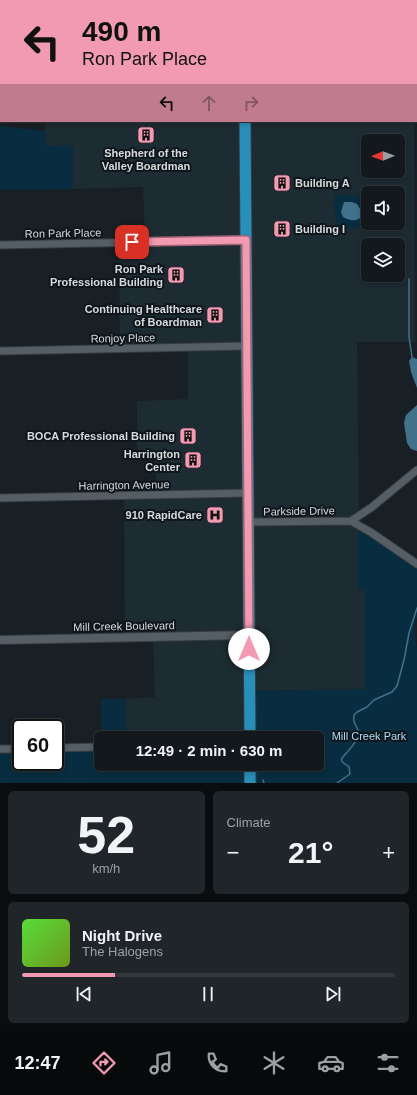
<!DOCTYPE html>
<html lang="en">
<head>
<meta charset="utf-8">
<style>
  body { margin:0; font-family:Helvetica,sans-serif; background:#1f2529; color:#f1f3f6; height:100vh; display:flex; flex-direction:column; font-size:15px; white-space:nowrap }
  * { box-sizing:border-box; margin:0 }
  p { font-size:13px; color:#9ca0a3 }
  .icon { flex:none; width:22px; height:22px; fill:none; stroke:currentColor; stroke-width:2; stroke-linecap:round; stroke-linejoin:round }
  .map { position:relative; height:783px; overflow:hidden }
  .sheet { display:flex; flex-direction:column; gap:8px; padding:8px; background:#0a0d0f; flex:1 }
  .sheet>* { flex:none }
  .banner { position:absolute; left:0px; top:0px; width:417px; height:122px; box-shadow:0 2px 6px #0003,0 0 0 1px #31373b; background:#f19ab2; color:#111; overflow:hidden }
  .needle { width:26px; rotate:269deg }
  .buttons { position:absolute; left:361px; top:134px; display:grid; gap:8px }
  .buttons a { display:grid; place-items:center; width:44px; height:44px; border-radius:6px; background:#12181c; box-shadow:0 2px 6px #0003,0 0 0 1px #31373b; font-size:20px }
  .speed { position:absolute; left:12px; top:719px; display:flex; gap:8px; font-size:20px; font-weight:700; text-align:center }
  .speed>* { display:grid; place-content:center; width:52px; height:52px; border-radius:50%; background:#12181c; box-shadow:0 2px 6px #0003,0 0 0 1px #31373b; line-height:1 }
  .speed .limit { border:2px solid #111; border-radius:6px; background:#fff; color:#111 }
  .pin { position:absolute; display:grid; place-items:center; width:34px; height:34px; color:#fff; margin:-17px; border-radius:8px; box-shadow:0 2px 6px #0006 }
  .me { position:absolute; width:44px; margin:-22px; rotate:0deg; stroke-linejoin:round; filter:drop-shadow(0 0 3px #0008) }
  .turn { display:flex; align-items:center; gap:14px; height:84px; padding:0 16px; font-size:18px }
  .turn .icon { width:52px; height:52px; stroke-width:2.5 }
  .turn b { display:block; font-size:28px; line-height:34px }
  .lanes { display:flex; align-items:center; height:38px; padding:0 16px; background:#0003; justify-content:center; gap:20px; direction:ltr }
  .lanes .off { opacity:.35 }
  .big { font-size:30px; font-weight:700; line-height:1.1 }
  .sheet .card { flex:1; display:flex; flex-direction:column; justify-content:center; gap:6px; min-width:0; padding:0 14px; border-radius:6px; background:#1f2529 }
  .sheet .dial { align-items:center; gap:0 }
  .dial b { font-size:52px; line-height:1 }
  .song { display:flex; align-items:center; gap:12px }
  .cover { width:48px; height:48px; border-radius:6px; background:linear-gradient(135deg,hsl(110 70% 55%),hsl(80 70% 35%)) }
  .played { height:4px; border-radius:2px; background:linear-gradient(90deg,#f19ab2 25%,#31373b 25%) }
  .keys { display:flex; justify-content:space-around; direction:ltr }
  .heat { display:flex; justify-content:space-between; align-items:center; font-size:22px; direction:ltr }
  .sheet .tiles { flex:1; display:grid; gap:8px; grid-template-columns:1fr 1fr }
  .card:last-child { grid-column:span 2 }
  .trip { position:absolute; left:94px; top:731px; width:230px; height:40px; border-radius:6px; background:#12181c; box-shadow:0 2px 6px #0003,0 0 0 1px #31373b; font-weight:700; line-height:40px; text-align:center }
  .tabs { display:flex; height:64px; justify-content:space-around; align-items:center; background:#070a0b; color:#9ca0a3 }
  .tabs .icon { width:28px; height:28px }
  .tabs .on { color:#f19ab2 }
  .tabs b { font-size:18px; color:#f1f3f6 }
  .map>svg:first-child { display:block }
  .built { fill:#1d2b32; fill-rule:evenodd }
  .green { fill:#082d40 }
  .water { fill:#42718c }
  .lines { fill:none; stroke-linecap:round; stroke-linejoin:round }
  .stream { stroke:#42718c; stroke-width:1.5 }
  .minor-casing { stroke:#363b40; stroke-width:9 }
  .tertiary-casing { stroke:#363b40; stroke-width:10 }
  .primary-casing { stroke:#363b40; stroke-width:13 }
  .minor { stroke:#555e64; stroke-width:7 }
  .tertiary { stroke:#555e64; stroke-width:8 }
  .primary { stroke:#288fba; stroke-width:11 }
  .route-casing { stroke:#9d6474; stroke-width:10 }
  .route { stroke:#f19ab2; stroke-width:7 }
  .labels { text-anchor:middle; stroke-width:4; stroke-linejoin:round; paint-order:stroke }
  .poi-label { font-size:11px; font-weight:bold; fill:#d5dadd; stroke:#0f161b; text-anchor:end }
  .street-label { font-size:11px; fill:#d5dadd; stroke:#0f161b }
  .park-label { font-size:11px; fill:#afdaf5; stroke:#0f161b }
</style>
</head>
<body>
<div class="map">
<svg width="417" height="783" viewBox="0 0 417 783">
  <rect width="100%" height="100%" fill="#182025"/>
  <path class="built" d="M85 0H410V1H85Z
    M45 121H414L415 342H357L359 516 351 521 358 525V590H365V689L250 691V738H126L125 699 155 697 153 637H125L124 496 156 495 155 454 137 453V401L188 399V348L120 349 119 243 145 242 143 187 73 189V146H45ZM368 141H398V171H368ZM368 193H398V223H368ZM368 245H398V275H368Z"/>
  <path class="green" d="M0 126 45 131 46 146 73 145V189L0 190Z
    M336 195 361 196C365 202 365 207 365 214 365 232 349 228 336 226L334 197Z
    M358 525 417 564V616L414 626 417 651V783H0V749H21V762H55V748L101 747V764H317V738H250L249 691 365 689V590H358Z
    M101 699H125L126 738H102Z"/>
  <path class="water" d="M344 202H352L357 204 360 209V218C355 222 348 220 343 217L341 212Z
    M412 357 417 359V388L411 372 409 361Z
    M417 405V451L411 449 407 443 404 423 406 415Z"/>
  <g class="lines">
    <path class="stream" d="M409 279V337L412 357
      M263 780 264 783
      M337 783 350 774 349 767C345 763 341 764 342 758 347 752 361 739 358 730 355 723 353 723 354 715L357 712 367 707 374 700 392 692 397 686 404 660 409 633 417 608"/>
    <defs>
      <path id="minor" d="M416 5H417
        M0 29H1
        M0 88 1 87
        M0 245 246 240
        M0 351 246 346
        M0 498 248 493
        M351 521 372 507 417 470
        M351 521 372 533 417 564
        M248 522 351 521
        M55 748 101 747
        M0 749H21"/>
      <path id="tertiary" d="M0 8H1
        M0 640 249 635"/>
      <path id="primary" d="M244 0V1
        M245 121 250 738
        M250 764V783"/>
    </defs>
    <use href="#minor" class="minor-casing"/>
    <use href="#tertiary" class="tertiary-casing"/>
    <use href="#primary" class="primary-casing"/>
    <use href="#minor" class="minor"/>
    <use href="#tertiary" class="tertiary"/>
    <use href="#primary" class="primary"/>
  </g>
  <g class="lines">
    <defs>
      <path id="route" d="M132 242 246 240 249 649"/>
    </defs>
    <use href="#route" class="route-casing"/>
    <use href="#route" class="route"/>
  </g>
  <defs>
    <symbol id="building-square" viewBox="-11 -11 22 22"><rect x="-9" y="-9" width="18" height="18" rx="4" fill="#f19ab2" stroke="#0f161b"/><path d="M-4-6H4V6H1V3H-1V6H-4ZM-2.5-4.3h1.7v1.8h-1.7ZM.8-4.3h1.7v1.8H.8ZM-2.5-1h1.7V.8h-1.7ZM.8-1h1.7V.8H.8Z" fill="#111"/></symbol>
    <symbol id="hospital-square" viewBox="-11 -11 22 22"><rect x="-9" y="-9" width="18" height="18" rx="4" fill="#f19ab2" stroke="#0f161b"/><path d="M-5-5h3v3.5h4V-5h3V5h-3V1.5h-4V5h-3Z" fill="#111"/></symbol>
  </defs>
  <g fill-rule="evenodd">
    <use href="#building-square" x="136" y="125" width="20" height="20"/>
    <use href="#building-square" x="272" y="173" width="20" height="20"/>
    <use href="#building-square" x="272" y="219" width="20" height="20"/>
    <use href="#building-square" x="166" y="265" width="20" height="20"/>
    <use href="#building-square" x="205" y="305" width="20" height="20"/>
    <use href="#building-square" x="178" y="426" width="20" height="20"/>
    <use href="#building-square" x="183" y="450" width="20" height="20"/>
    <use href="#hospital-square" x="205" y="505" width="20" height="20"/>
  </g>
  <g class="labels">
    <g class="poi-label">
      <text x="146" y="157" text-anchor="middle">Shepherd of the<tspan x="146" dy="13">Valley Boardman</tspan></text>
      <text x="295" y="187" text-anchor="start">Building A</text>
      <text x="295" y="233" text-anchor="start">Building I</text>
      <text x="163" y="273">Ron Park<tspan x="163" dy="13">Professional Building</tspan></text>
      <text x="202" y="313">Continuing Healthcare<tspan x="202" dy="13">of Boardman</tspan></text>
      <text x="175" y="440">BOCA Professional Building</text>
      <text x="180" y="458">Harrington<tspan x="180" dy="13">Center</tspan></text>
      <text x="202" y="519">910 RapidCare</text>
    </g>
    <g class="street-label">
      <text transform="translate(63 233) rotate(-1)" y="4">Ron Park Place</text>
      <text transform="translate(123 338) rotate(-1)" y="4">Ronjoy Place</text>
      <text transform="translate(124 485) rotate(-1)" y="4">Harrington Avenue</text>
      <text transform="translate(299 511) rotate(-1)" y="4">Parkside Drive</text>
      <text transform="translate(124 626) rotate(-1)" y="4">Mill Creek Boulevard</text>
    </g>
    <g class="park-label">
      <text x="369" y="740">Mill Creek Park</text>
    </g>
  </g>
</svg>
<div class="buttons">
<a><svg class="needle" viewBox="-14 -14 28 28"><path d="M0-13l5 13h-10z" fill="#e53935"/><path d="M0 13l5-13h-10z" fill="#9ca0a3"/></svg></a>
<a><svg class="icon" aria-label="sound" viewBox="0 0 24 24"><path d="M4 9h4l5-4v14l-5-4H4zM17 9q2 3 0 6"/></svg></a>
<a><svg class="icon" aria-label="layers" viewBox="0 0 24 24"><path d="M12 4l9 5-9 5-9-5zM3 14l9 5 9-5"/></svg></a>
</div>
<div class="speed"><div class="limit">60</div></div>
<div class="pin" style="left:132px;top:242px;background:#d93025"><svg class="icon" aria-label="arrive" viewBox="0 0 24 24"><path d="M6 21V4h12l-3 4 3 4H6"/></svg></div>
<svg class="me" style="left:249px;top:649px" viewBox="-20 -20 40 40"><circle r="19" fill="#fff"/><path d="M0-13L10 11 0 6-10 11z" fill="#f19ab2"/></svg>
<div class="trip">12:49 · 2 min · 630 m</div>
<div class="banner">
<div class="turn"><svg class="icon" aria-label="left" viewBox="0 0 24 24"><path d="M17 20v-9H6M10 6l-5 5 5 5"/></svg><div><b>490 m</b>Ron Park Place</div></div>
<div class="lanes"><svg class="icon" aria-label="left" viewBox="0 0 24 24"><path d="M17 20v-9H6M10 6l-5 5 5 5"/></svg><svg class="icon off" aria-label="ahead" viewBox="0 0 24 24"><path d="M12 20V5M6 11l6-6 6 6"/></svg><svg class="icon off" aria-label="right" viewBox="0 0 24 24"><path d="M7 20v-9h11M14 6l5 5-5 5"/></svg></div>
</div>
</div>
<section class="sheet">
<div class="tiles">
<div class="card dial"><b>52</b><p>km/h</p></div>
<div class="card"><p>Climate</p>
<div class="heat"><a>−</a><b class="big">21°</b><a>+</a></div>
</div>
<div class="card">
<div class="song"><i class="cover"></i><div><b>Night Drive</b><p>The Halogens</p></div></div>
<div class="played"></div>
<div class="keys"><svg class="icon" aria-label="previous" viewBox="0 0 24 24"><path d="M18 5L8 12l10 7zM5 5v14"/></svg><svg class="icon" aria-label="pause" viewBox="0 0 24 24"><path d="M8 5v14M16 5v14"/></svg><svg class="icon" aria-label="next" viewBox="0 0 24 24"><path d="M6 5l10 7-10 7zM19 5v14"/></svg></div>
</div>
</div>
</section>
<nav class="tabs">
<b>12:47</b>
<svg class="icon on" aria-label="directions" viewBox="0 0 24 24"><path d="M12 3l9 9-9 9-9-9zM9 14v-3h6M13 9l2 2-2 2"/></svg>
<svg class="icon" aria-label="music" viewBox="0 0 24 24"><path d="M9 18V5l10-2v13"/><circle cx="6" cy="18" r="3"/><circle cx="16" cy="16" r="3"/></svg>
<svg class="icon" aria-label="phone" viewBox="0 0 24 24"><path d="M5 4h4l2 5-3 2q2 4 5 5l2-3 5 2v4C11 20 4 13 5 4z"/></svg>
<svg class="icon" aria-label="climate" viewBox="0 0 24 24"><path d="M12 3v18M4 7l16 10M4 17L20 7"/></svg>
<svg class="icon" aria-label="car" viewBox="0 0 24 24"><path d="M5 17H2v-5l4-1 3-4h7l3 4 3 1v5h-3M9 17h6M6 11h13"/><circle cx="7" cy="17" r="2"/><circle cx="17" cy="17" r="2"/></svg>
<svg class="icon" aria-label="filters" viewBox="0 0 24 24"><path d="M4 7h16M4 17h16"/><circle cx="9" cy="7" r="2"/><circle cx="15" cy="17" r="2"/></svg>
</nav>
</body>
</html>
